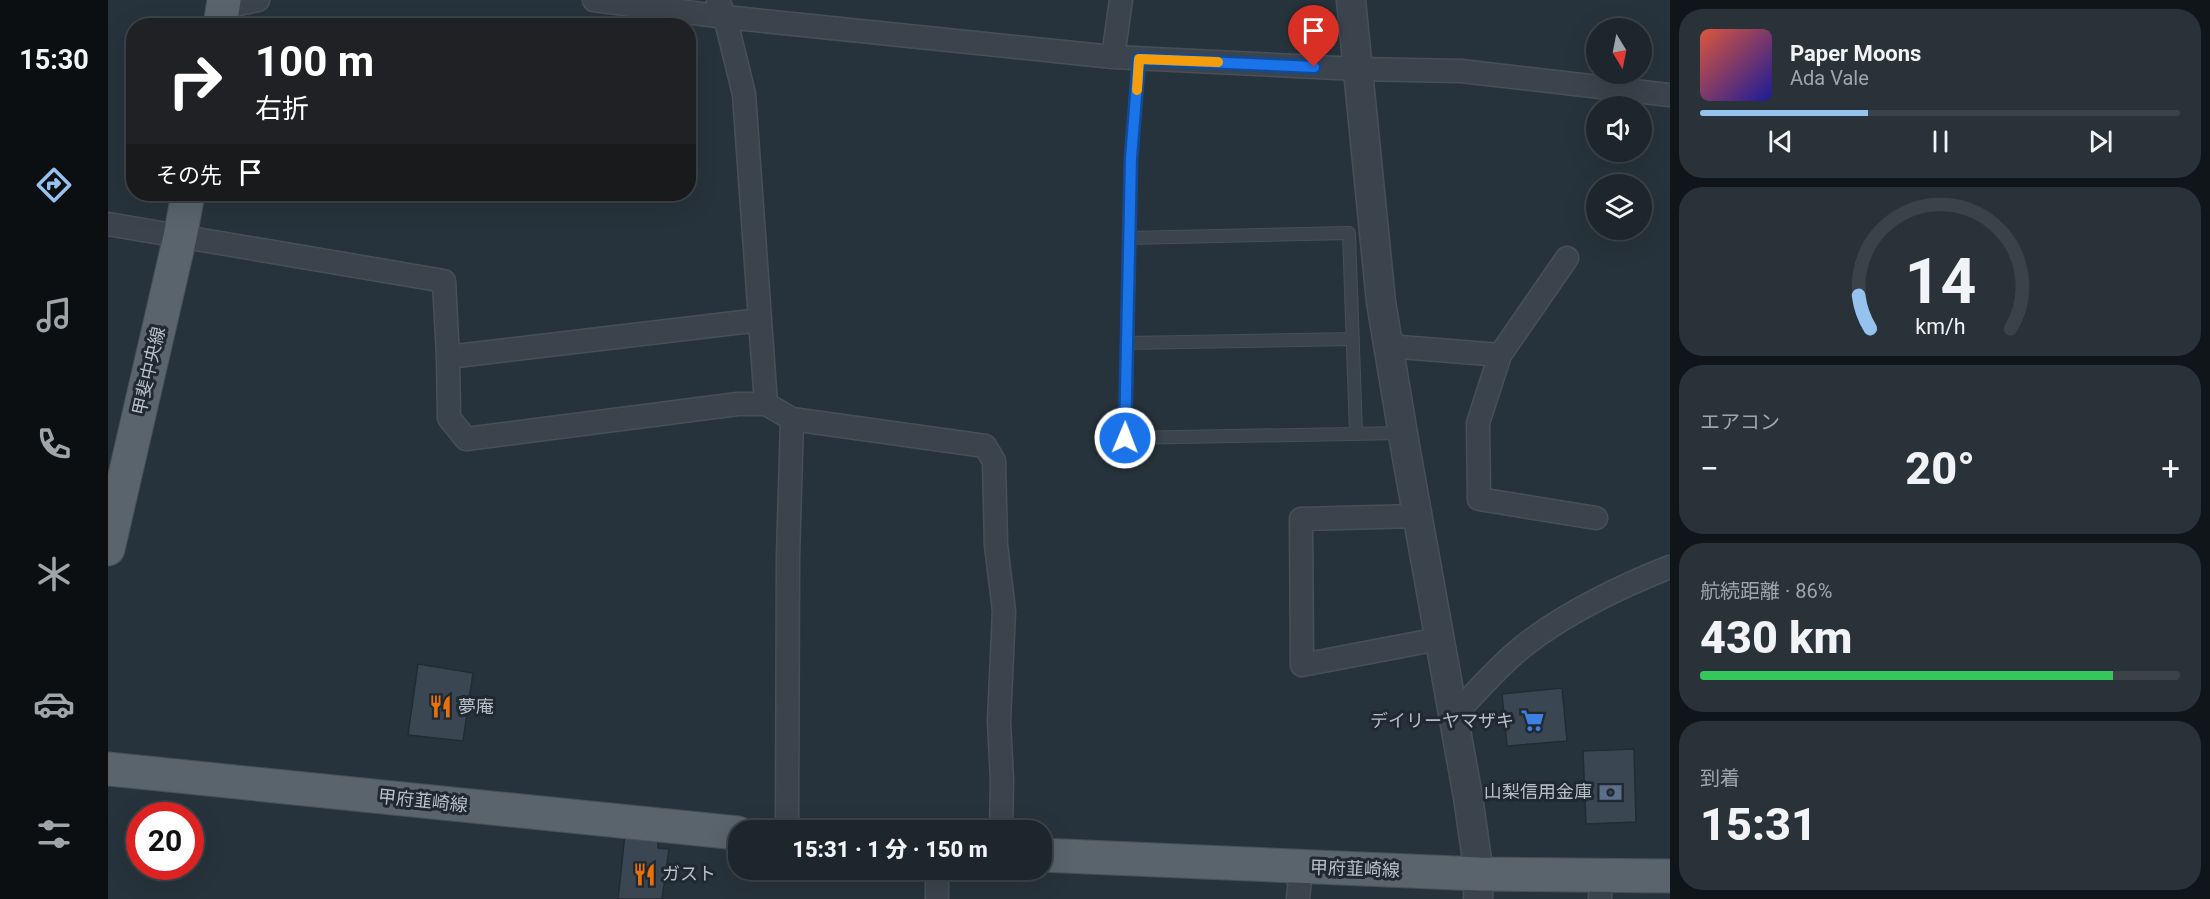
<!DOCTYPE html>
<html lang="ja">
<head>
<meta charset="utf-8">
<style>
  body { margin:0; font-family:Roboto,"Noto Sans JP",sans-serif; background:#2a3239; color:#f1f3f6; height:100vh; display:flex; flex-direction:column; font-size:22px; white-space:nowrap }
  * { box-sizing:border-box; margin:0 }
  p { font-size:20px; color:#a0a5aa }
  .icon { flex:none; width:33px; height:33px; fill:none; stroke:currentColor; stroke-width:2; stroke-linecap:round; stroke-linejoin:round }
  .map { position:relative; flex:1; overflow:hidden }
  .panel { display:flex; flex-direction:column; gap:9px; padding:9px; background:#101519; width:540px }
  .panel>* { flex:none }
  .banner { position:absolute; left:18px; top:18px; width:570px; height:183px; border-radius:24px; box-shadow:0 6px 24px #0002,0 0 0 2px #3b4349; background:#202124; color:#fff; overflow:hidden }
  .needle { width:39px; rotate:170deg }
  .buttons { position:absolute; left:1478px; top:18px; display:grid; gap:12px }
  .buttons a { display:grid; place-items:center; width:66px; height:66px; border-radius:50%; background:#1d262d; box-shadow:0 6px 24px #0002,0 0 0 2px #3b4349; font-size:30px }
  .speed { position:absolute; left:18px; top:802px; display:flex; gap:12px; font-size:30px; font-weight:700; text-align:center }
  .speed>* { display:grid; place-content:center; width:78px; height:78px; border-radius:50%; background:#1d262d; box-shadow:0 6px 24px #0002,0 0 0 2px #3b4349; line-height:1 }
  .speed .limit { border:9px solid #d22; background:#fff; color:#111 }
  .pin { position:absolute; display:grid; place-items:center; width:51px; height:51px; color:#fff; margin:-62px -26px; border-radius:50% 50% 50% 0; rotate:-45deg; box-shadow:0 0 6px #0007 }
  .pin .icon { rotate:45deg }
  .me { position:absolute; width:66px; margin:-33px; rotate:1deg; stroke-linejoin:round; filter:drop-shadow(0 0 4px #0008) }
  .turn { display:flex; align-items:center; gap:21px; height:126px; padding:0 30px; font-size:27px }
  .turn .icon { width:78px; height:78px; stroke-width:2.5 }
  .turn b { display:block; font-size:42px; line-height:51px }
  .then { display:flex; align-items:center; height:57px; padding:0 30px; background:#0003; gap:12px; font-size:22px }
  .big { font-size:45px; font-weight:800; line-height:1.1 }
  .panel .card { flex:1; display:flex; flex-direction:column; justify-content:center; gap:9px; min-width:0; padding:0 21px; border-radius:24px; background:#2a3239 }
  .panel .dial { align-items:center; gap:0 }
  .dial svg { height:156px; overflow:visible; fill:none; stroke:#3b4349; stroke-width:7; stroke-linecap:round; text-anchor:middle }
  .dial text { fill:#f1f3f6; stroke:none }
  .song { display:flex; align-items:center; gap:18px }
  .cover { width:72px; height:72px; border-radius:9px; background:linear-gradient(135deg,hsl(10 70% 55%),hsl(240 70% 35%)) }
  .played { height:6px; border-radius:3px; background:linear-gradient(90deg,#96c3ee 35%,#3b4349 35%) }
  .keys { display:flex; justify-content:space-around; direction:ltr }
  .heat { display:flex; justify-content:space-between; align-items:center; font-size:33px; direction:ltr }
  .charge { height:9px; border-radius:4px; background:linear-gradient(90deg,#34c759 86%,#3b4349 0) }
  .trip { position:absolute; left:620px; top:820px; width:324px; height:60px; border-radius:24px; background:#1d262d; box-shadow:0 6px 24px #0002,0 0 0 2px #3b4349; font-weight:800; line-height:60px; text-align:center }
  main { display:flex; flex:1; min-height:0 }
  .tab-bar { display:flex; flex-direction:column; width:108px; justify-content:space-around; align-items:center; background:#0c0f12; color:#a0a5aa }
  .tab-bar .icon { width:42px; height:42px }
  .tab-bar .current { color:#96c3ee }
  .tab-bar b { font-size:27px; color:#f1f3f6 }
  .map>svg:first-child { display:block }
  .building { fill:#3a4752; stroke:#222b34; stroke-width:1.5 }
  .lines { fill:none; stroke-linecap:round; stroke-linejoin:round }
  .service-casing { stroke:#475059; stroke-width:14 }
  .minor-casing { stroke:#475059; stroke-width:25 }
  .tertiary-casing { stroke:#475059; stroke-width:31 }
  .primary-casing { stroke:#475059; stroke-width:35 }
  .service { stroke:#3b444d; stroke-width:12 }
  .minor { stroke:#3b444d; stroke-width:22 }
  .tertiary { stroke:#3b444d; stroke-width:28 }
  .primary { stroke:#59646c; stroke-width:33 }
  .route-casing { stroke:#114b97; stroke-width:15 }
  .route { stroke:#1a73e8; stroke-width:10 }
  .slow { stroke:#f59e0b; stroke-width:10 }
  .labels { text-anchor:middle; stroke-width:6; stroke-linejoin:round; paint-order:stroke }
  .street-label { font-size:18px; fill:#b7bfc8; stroke:#202932 }
  .poi-label { font-size:18px; fill:#b7bfc8; stroke:#202932; text-anchor:start }
</style>
</head>
<body>
<main>
<nav class="tab-bar">
<b>15:30</b>
<svg class="icon current" aria-label="directions" viewBox="0 0 24 24"><path d="M12 3l9 9-9 9-9-9zM9 14v-3h6M13 9l2 2-2 2"/></svg>
<svg class="icon" aria-label="music" viewBox="0 0 24 24"><path d="M9 18V5l10-2v13"/><circle cx="6" cy="18" r="3"/><circle cx="16" cy="16" r="3"/></svg>
<svg class="icon" aria-label="phone" viewBox="0 0 24 24"><path d="M5 4h4l2 5-3 2q2 4 5 5l2-3 5 2v4C11 20 4 13 5 4z"/></svg>
<svg class="icon" aria-label="climate" viewBox="0 0 24 24"><path d="M12 3v18M4 7l16 10M4 17L20 7"/></svg>
<svg class="icon" aria-label="car" viewBox="0 0 24 24"><path d="M5 17H2v-5l4-1 3-4h7l3 4 3 1v5h-3M9 17h6M6 11h13"/><circle cx="7" cy="17" r="2"/><circle cx="17" cy="17" r="2"/></svg>
<svg class="icon" aria-label="filters" viewBox="0 0 24 24"><path d="M4 7h16M4 17h16"/><circle cx="9" cy="7" r="2"/><circle cx="15" cy="17" r="2"/></svg>
</nav>
<div class="map">
<svg width="1562" height="899" viewBox="0 0 1562 899">
  <rect width="100%" height="100%" fill="#27333c"/>
  <path class="building" d="M310 664 365 673 355 741 300 735Z
    M1454 688 1459 741 1399 746 1394 694Z
    M1526 749 1528 822 1478 824 1475 751Z
    M517 834 550 838V848L561 849 554 899H510Z"/>
  <g class="lines">
    <defs>
      <path id="service" d="M1031 59 1023 158 1017 438 1294 433
        M1021 238 1241 233 1248 433
        M1019 343 1245 339"/>
      <path id="minor" d="M486 0 617 17 1005 57 1249 69 1353 71 1562 95
        M610 0 617 17 636 94 658 404 684 419 680 558 679 831
        M116 7 150 0
        M1005 57 1013 0
        M0 224 336 281 340 357 341 418 358 439 630 404H658
        M1280 346 1392 355 1459 258
        M1392 355 1370 423 1371 499 1488 518
        M340 357 652 320
        M684 419 877 446 886 461 888 545 896 611 891 721 894 780 893 831
        M1309 516 1193 519 1194 665 1331 639
        M1345 716C1367 694 1393 663 1417 645 1456 614 1515 585 1562 567
        M829 870V899
        M1190 899 1193 867
        M1492 899 1493 875"/>
      <path id="tertiary" d="M1243 0 1273 302 1298 452 1360 797 1371 874 1370 899"/>
      <path id="primary" d="M112 26 116 0
        M0 549 72 237 80 194
        M0 769 630 833
        M933 855 1371 874 1562 876"/>
    </defs>
    <use href="#service" class="service-casing"/>
    <use href="#minor" class="minor-casing"/>
    <use href="#tertiary" class="tertiary-casing"/>
    <use href="#primary" class="primary-casing"/>
    <use href="#service" class="service"/>
    <use href="#minor" class="minor"/>
    <use href="#tertiary" class="tertiary"/>
    <use href="#primary" class="primary"/>
  </g>
  <g class="lines">
    <defs>
      <path id="route" d="M1017 438 1023 158 1031 59 1206 67"/>
    </defs>
    <use href="#route" class="route-casing"/>
    <use href="#route" class="route"/>
    <path class="slow" d="M1029 90 1031 59 1110 62"/>
  </g>
  <defs>
    <symbol id="restaurant-bare" viewBox="-9 -9 18 18"><path d="M-5-6h1v4h1v-4h1v4h1v-4h1v5L-1.5 .5V6h-2V.5L-5-1ZM5-6V6H3V1.5H1.5Q1.5-4 5-6Z" fill="#e8710a" stroke="#202932" stroke-width="2.5" paint-order="stroke"/></symbol>
    <symbol id="supermarket-bare" viewBox="-9 -9 18 18"><path d="M-6-5.5h2.5l.6 2H6L4.5 2H-2.5L-4.4-4H-6ZM-1.5 3.2a1.3 1.3 0 1 0 .1 0ZM3 3.2a1.3 1.3 0 1 0 .1 0Z" fill="#3f7fe0" stroke="#202932" stroke-width="2.5" paint-order="stroke"/></symbol>
    <symbol id="bank-bare" viewBox="-9 -9 18 18"><path d="M-6-4H6V4H-6ZM0-2.3a2.3 2.3 0 1 0 0 4.6a2.3 2.3 0 1 0 0-4.6Z" fill="#5c6f8a" stroke="#202932" stroke-width="2.5" paint-order="stroke"/></symbol>
  </defs>
  <g fill-rule="evenodd">
    <use href="#restaurant-bare" x="316" y="690" width="33" height="33"/>
    <use href="#supermarket-bare" x="1408" y="704" width="33" height="33"/>
    <use href="#bank-bare" x="1486" y="776" width="33" height="33"/>
    <use href="#restaurant-bare" x="520" y="858" width="33" height="33"/>
  </g>
  <g class="labels">
    <g class="street-label">
      <text transform="translate(41 371) rotate(-77)" y="6">甲斐中央線</text>
      <text transform="translate(315 801) rotate(6)" y="6">甲府韮崎線</text>
      <text transform="translate(1247 869) rotate(2)" y="6">甲府韮崎線</text>
    </g>
    <g class="poi-label">
      <text x="350" y="713">夢庵</text>
      <text x="1406" y="727" text-anchor="end">デイリーヤマザキ</text>
      <text x="1484" y="798" text-anchor="end">山梨信用金庫</text>
      <text x="554" y="880">ガスト</text>
    </g>
  </g>
</svg>
<div class="buttons">
<a><svg class="needle" viewBox="-14 -14 28 28"><path d="M0-13l5 13h-10z" fill="#e53935"/><path d="M0 13l5-13h-10z" fill="#a0a5aa"/></svg></a>
<a><svg class="icon" aria-label="sound" viewBox="0 0 24 24"><path d="M4 9h4l5-4v14l-5-4H4zM17 9q2 3 0 6"/></svg></a>
<a><svg class="icon" aria-label="layers" viewBox="0 0 24 24"><path d="M12 4l9 5-9 5-9-5zM3 14l9 5 9-5"/></svg></a>
</div>
<div class="speed"><div class="limit">20</div></div>
<div class="pin" style="left:1206px;top:67px;background:#d93025"><svg class="icon" aria-label="arrive" viewBox="0 0 24 24"><path d="M6 21V4h12l-3 4 3 4H6"/></svg></div>
<svg class="me" style="left:1017px;top:438px" viewBox="-20 -20 40 40"><circle r="17" fill="#1a73e8" stroke="#fff" stroke-width="3"/><path d="M0-11L8 9 0 5-8 9z" fill="#fff"/></svg>
<div class="trip">15:31 · 1 分 · 150 m</div>
<div class="banner">
<div class="turn"><svg class="icon" aria-label="right" viewBox="0 0 24 24"><path d="M7 20v-9h11M14 6l5 5-5 5"/></svg><div><b>100 m</b>右折</div></div>
<div class="then">その先<svg class="icon" aria-label="arrive" viewBox="0 0 24 24"><path d="M6 21V4h12l-3 4 3 4H6"/></svg></div>
</div>
</div>
<section class="panel">
<div class="card">
<div class="song"><i class="cover"></i><div><b>Paper Moons</b><p>Ada Vale</p></div></div>
<div class="played"></div>
<div class="keys"><svg class="icon" aria-label="previous" viewBox="0 0 24 24"><path d="M18 5L8 12l10 7zM5 5v14"/></svg><svg class="icon" aria-label="pause" viewBox="0 0 24 24"><path d="M8 5v14M16 5v14"/></svg><svg class="icon" aria-label="next" viewBox="0 0 24 24"><path d="M6 5l10 7-10 7zM19 5v14"/></svg></div>
</div>
<div class="card dial"><svg viewBox="0 0 100 80">
<path d="M14 69A42 42 0 1 1 86 69"/>
<path d="M14 69A42 42 0 0 1 8 52" stroke="#96c3ee"/>
<text x="50" y="56" font-size="32" font-weight="700">14</text>
<text x="50" y="72" font-size="11">km/h</text>
</svg></div>
<div class="card"><p>エアコン</p>
<div class="heat"><a>−</a><b class="big">20°</b><a>+</a></div>
</div>
<div class="card"><p>航続距離 · 86%</p><b class="big">430 km</b><div class="charge"></div></div>
<div class="card"><p>到着</p><b class="big">15:31</b></div>
</section>
</main>
</body>
</html>
